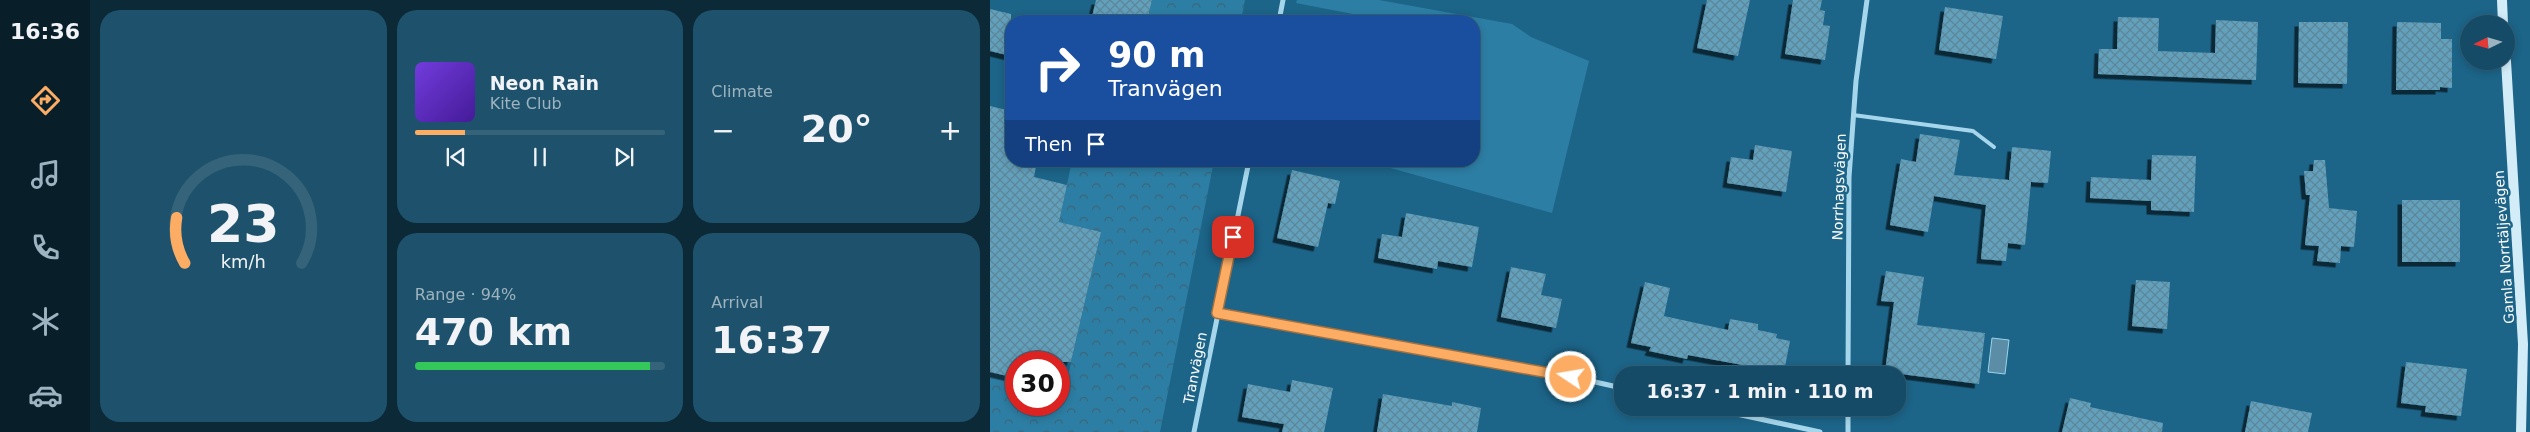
<!DOCTYPE html>
<html lang="en">
<head>
<meta charset="utf-8">
<style>
  body { margin:0; font-family:"DejaVu Sans",sans-serif; background:#1e526c; color:#f1f3f6; height:100vh; display:flex; flex-direction:column; font-size:19px; white-space:nowrap }
  * { box-sizing:border-box; margin:0 }
  p { font-size:16px; color:#9db3bf }
  .icon { flex:none; width:28px; height:28px; fill:none; stroke:currentColor; stroke-width:2; stroke-linecap:round; stroke-linejoin:round }
  .map { position:relative; flex:1; overflow:hidden }
  .panel { display:flex; flex-direction:column; gap:10px; padding:10px; background:#0c2938; width:900px }
  .panel>* { flex:none }
  .banner { position:absolute; left:15px; top:15px; width:475px; height:152px; border-radius:20px; box-shadow:0 2px 8px #0003,0 0 0 1px #34637a; background:#1a4fa0; color:#fff; overflow:hidden }
  .needle { width:32px; rotate:265deg }
  .controls { position:absolute; left:1470px; top:15px; display:grid; gap:10px }
  .controls a { display:grid; place-items:center; width:55px; height:55px; border-radius:50%; background:#154b66; box-shadow:0 2px 8px #0003,0 0 0 1px #34637a; font-size:25px }
  .speed { position:absolute; left:15px; top:351px; display:flex; gap:10px; font-size:25px; font-weight:700; text-align:center }
  .speed>* { display:grid; place-content:center; width:65px; height:65px; border-radius:50%; background:#154b66; box-shadow:0 2px 8px #0003,0 0 0 1px #34637a; line-height:1 }
  .speed .limit { border:8px solid #d22; background:#fff; color:#111 }
  .pin { position:absolute; display:grid; place-items:center; width:42px; height:42px; color:#fff; margin:-21px; border-radius:10px; box-shadow:0 2px 8px #0006 }
  .me { position:absolute; width:55px; margin:-28px; rotate:282deg; stroke-linejoin:round; filter:drop-shadow(0 0 4px #0008) }
  .turn { display:flex; align-items:center; gap:18px; height:105px; padding:0 20px; font-size:22px }
  .turn .icon { width:65px; height:65px; stroke-width:2.5 }
  .turn b { display:block; font-size:35px; line-height:42px }
  .then { display:flex; align-items:center; height:48px; padding:0 20px; background:#0003; gap:10px; font-size:19px }
  .big { font-size:38px; font-weight:700; line-height:1.1 }
  .panel .card { flex:1; display:flex; flex-direction:column; justify-content:center; gap:8px; min-width:0; padding:0 18px; border-radius:20px; background:#1e526c }
  .panel .dial { align-items:center; gap:0 }
  .dial svg { height:130px; overflow:visible; fill:none; stroke:#34637a; stroke-width:7; stroke-linecap:round; text-anchor:middle }
  .dial text { fill:#f1f3f6; stroke:none }
  .song { display:flex; align-items:center; gap:15px }
  .cover { width:60px; height:60px; border-radius:8px; background:linear-gradient(135deg,hsl(260 70% 55%),hsl(260 70% 35%)) }
  .played { height:5px; border-radius:2px; background:linear-gradient(90deg,#fcac63 20%,#34637a 20%) }
  .keys { display:flex; justify-content:space-around; direction:ltr }
  .heat { display:flex; justify-content:space-between; align-items:center; font-size:28px; direction:ltr }
  .charge { height:8px; border-radius:4px; background:linear-gradient(90deg,#34c759 94%,#34637a 0) }
  .panel .tiles { flex:1; display:grid; gap:10px; grid-template-columns:repeat(3,1fr) }
  .card:first-child { grid-row:span 2 }
  .trip { position:absolute; left:624px; top:366px; width:292px; height:50px; border-radius:20px; background:#154b66; box-shadow:0 2px 8px #0003,0 0 0 1px #34637a; font-weight:700; line-height:50px; text-align:center }
  main { display:flex; flex:1; min-height:0 }
  .dock { display:flex; flex-direction:column; width:90px; justify-content:space-around; align-items:center; background:#081e29; color:#9db3bf }
  .dock .icon { width:35px; height:35px }
  .dock .selected { color:#fcac63 }
  .dock b { font-size:22px; color:#f1f3f6 }
  .map>svg:first-child { display:block }
  .green { fill:#2d7ea4 }
  .forest { fill:url(#forest-crowns) }
  .water { fill:#5b8ea6; stroke:#99d4ed }
  .building { fill:url(#building-cross-hatch); filter:url(#shadow) }
  .lines { fill:none; stroke-linecap:round; stroke-linejoin:round }
  .lane { stroke:#a6d6eb; stroke-width:4 }
  .street { stroke:#a6d6eb; stroke-width:5 }
  .secondary { stroke:#d2ecf8; stroke-width:10 }
  .route-casing { stroke:#a47040; stroke-width:12 }
  .route { stroke:#fcac63; stroke-width:9 }
  .labels { text-anchor:middle; stroke-width:5; stroke-linejoin:round; paint-order:stroke }
  .street-label { font-size:14px; fill:#fff; stroke:#1c6488 }
</style>
</head>
<body>
<main>
<nav class="dock">
<b>16:36</b>
<svg class="icon selected" aria-label="directions" viewBox="0 0 24 24"><path d="M12 3l9 9-9 9-9-9zM9 14v-3h6M13 9l2 2-2 2"/></svg>
<svg class="icon" aria-label="music" viewBox="0 0 24 24"><path d="M9 18V5l10-2v13"/><circle cx="6" cy="18" r="3"/><circle cx="16" cy="16" r="3"/></svg>
<svg class="icon" aria-label="phone" viewBox="0 0 24 24"><path d="M5 4h4l2 5-3 2q2 4 5 5l2-3 5 2v4C11 20 4 13 5 4z"/></svg>
<svg class="icon" aria-label="climate" viewBox="0 0 24 24"><path d="M12 3v18M4 7l16 10M4 17L20 7"/></svg>
<svg class="icon" aria-label="car" viewBox="0 0 24 24"><path d="M5 17H2v-5l4-1 3-4h7l3 4 3 1v5h-3M9 17h6M6 11h13"/><circle cx="7" cy="17" r="2"/><circle cx="17" cy="17" r="2"/></svg>
</nav>
<section class="panel">
<div class="tiles">
<div class="card dial"><svg viewBox="0 0 100 80">
<path d="M14 69A42 42 0 1 1 86 69"/>
<path d="M14 69A42 42 0 0 1 9 41" stroke="#fcac63"/>
<text x="50" y="56" font-size="32" font-weight="700">23</text>
<text x="50" y="72" font-size="11">km/h</text>
</svg></div>
<div class="card">
<div class="song"><i class="cover"></i><div><b>Neon Rain</b><p>Kite Club</p></div></div>
<div class="played"></div>
<div class="keys"><svg class="icon" aria-label="previous" viewBox="0 0 24 24"><path d="M18 5L8 12l10 7zM5 5v14"/></svg><svg class="icon" aria-label="pause" viewBox="0 0 24 24"><path d="M8 5v14M16 5v14"/></svg><svg class="icon" aria-label="next" viewBox="0 0 24 24"><path d="M6 5l10 7-10 7zM19 5v14"/></svg></div>
</div>
<div class="card"><p>Climate</p>
<div class="heat"><a>−</a><b class="big">20°</b><a>+</a></div>
</div>
<div class="card"><p>Range · 94%</p><b class="big">470 km</b><div class="charge"></div></div>
<div class="card"><p>Arrival</p><b class="big">16:37</b></div>
</div>
</section>
<div class="map">
<svg width="1540" height="432" viewBox="0 0 1540 432">
  <defs>
    <pattern id="forest-crowns" width="20" height="18" patternUnits="userSpaceOnUse" patternTransform="scale(1.25)"><rect width="20" height="18" fill="#2d7ea4"/><path d="M2 6a3 3 0 1 1 6 0M12 15a3 3 0 1 1 6 0" fill="none" stroke="#3c6578"/></pattern>
    <pattern id="building-cross-hatch" width="8" height="8" patternUnits="userSpaceOnUse" patternTransform="scale(1.25)"><rect width="8" height="8" fill="#63a0bc"/><path d="M0 0l8 8M0 8l8-8" fill="none" stroke="#5c879a"/></pattern>
    <filter id="shadow"><feDropShadow dx="-4.5" dy="4.5" stdDeviation="0" flood-color="#0009"/></filter>
  </defs>
  <rect width="100%" height="100%" fill="#1c6488"/>
  <path class="green" d="M307 0H389L522 24 541 37 599 61 562 213 393 166 394 161H484V21H399L306 3Z"/>
  <path class="forest" d="M162 0H255L251 21H157Z
    M82 161H224L170 432H0V372L26 378V405H69V388L75 389 111 232 69 222Z"/>
  <path class="water" d="M1002 338 1019 340 1015 374 998 372Z"/>
  <path class="building" d="M106 0H162L157 21H101Z
    M717 0H760L748 56 707 48Z
    M803 0H832L830 10 835 11 833 25 840 26 835 60 795 54Z
    M955 7 1013 16 1006 59 949 50Z
    M0 9 21 14V56L0 51Z
    M1128 17 1169 18 1168 51 1225 53 1226 20 1268 22 1266 80 1108 74 1109 49H1127Z
    M1309 22H1358L1357 84 1308 83Z
    M1407 22 1451 23V39H1462V88L1450 87V90H1406Z
    M0 106 21 111V161H47L44 177 77 185 69 222 111 232 81 362H26V378L0 372Z
    M930 134 970 140 964 175 1019 180 1022 147 1061 151 1058 183 1041 182 1035 245 1018 243 1016 261 991 259 996 205 944 196 938 232 900 225 911 159 926 162Z
    M765 145 802 151 796 192 737 183 741 157 763 160Z
    M1162 155 1206 156 1204 212 1161 210V201L1100 198 1101 177 1161 180Z
    M1324 160H1335L1339 208 1367 211 1364 247 1351 246 1350 263 1327 261 1329 246 1315 245 1320 195H1316L1314 171H1323Z
    M302 170 350 181 345 204 338 203 328 247 287 238Z
    M1412 200H1470V262H1412Z
    M416 213 489 227 482 267 448 261 447 269 388 258 392 234 412 237Z
    M521 267 556 274 551 295 572 299 566 328 511 317Z
    M896 271 934 277 927 325 995 333 989 384 895 372 904 302 891 301Z
    M1146 280 1180 282 1177 329 1142 326Z
    M655 282 680 288 674 316 738 330 740 319 768 324V330L787 334 786 338 800 341 794 372 780 369 779 375H756L758 366 698 355 697 359 659 351 661 347 641 343Z
    M1416 362 1477 369 1471 416 1435 412 1436 406 1411 403Z
    M302 380 343 388 334 432H292L294 424 252 417 258 384 300 392Z
    M393 394 462 406V402L491 408 487 432H387Z
    M1080 398 1101 403 1100 407 1173 423 1172 432H1072Z
    M1261 401 1322 413 1318 432H1255Z"/>
  <g class="lines">
    <path class="lane" d="M863 115 983 131 1004 147"/>
    <path class="street" d="M289 21 293 0
      M227 313 547 369 632 388
      M858 375 859 177 866 81 877 0
      M719 408 830 432
      M204 432 259 161
      M858 432V408"/>
    <path class="secondary" d="M1512 0 1513 24
      M1516 61 1533 344 1531 432"/>
  </g>
  <g class="lines">
    <defs>
      <path id="route" d="M243 237 227 313 581 377"/>
    </defs>
    <use href="#route" class="route-casing"/>
    <use href="#route" class="route"/>
  </g>
  <g class="labels">
    <g class="street-label">
      <text transform="translate(849 187) rotate(-88)" y="5">Norrhagsvägen</text>
      <text transform="translate(1514 247) rotate(-94)" y="5">Gamla Norrtäljevägen</text>
      <text transform="translate(205 368) rotate(-79)" y="5">Tranvägen</text>
    </g>
  </g>
</svg>
<div class="controls">
<a><svg class="needle" viewBox="-14 -14 28 28"><path d="M0-13l5 13h-10z" fill="#e53935"/><path d="M0 13l5-13h-10z" fill="#9db3bf"/></svg></a>
</div>
<div class="speed"><div class="limit">30</div></div>
<div class="pin" style="left:243px;top:237px;background:#d93025"><svg class="icon" aria-label="arrive" viewBox="0 0 24 24"><path d="M6 21V4h12l-3 4 3 4H6"/></svg></div>
<svg class="me" style="left:581px;top:377px" viewBox="-20 -20 40 40"><circle r="17" fill="#fcac63" stroke="#fff" stroke-width="3"/><path d="M0-11L8 9 0 5-8 9z" fill="#fff"/></svg>
<div class="trip">16:37 · 1 min · 110 m</div>
<div class="banner">
<div class="turn"><svg class="icon" aria-label="right" viewBox="0 0 24 24"><path d="M7 20v-9h11M14 6l5 5-5 5"/></svg><div><b>90 m</b>Tranvägen</div></div>
<div class="then">Then<svg class="icon" aria-label="arrive" viewBox="0 0 24 24"><path d="M6 21V4h12l-3 4 3 4H6"/></svg></div>
</div>
</div>
</main>
</body>
</html>
